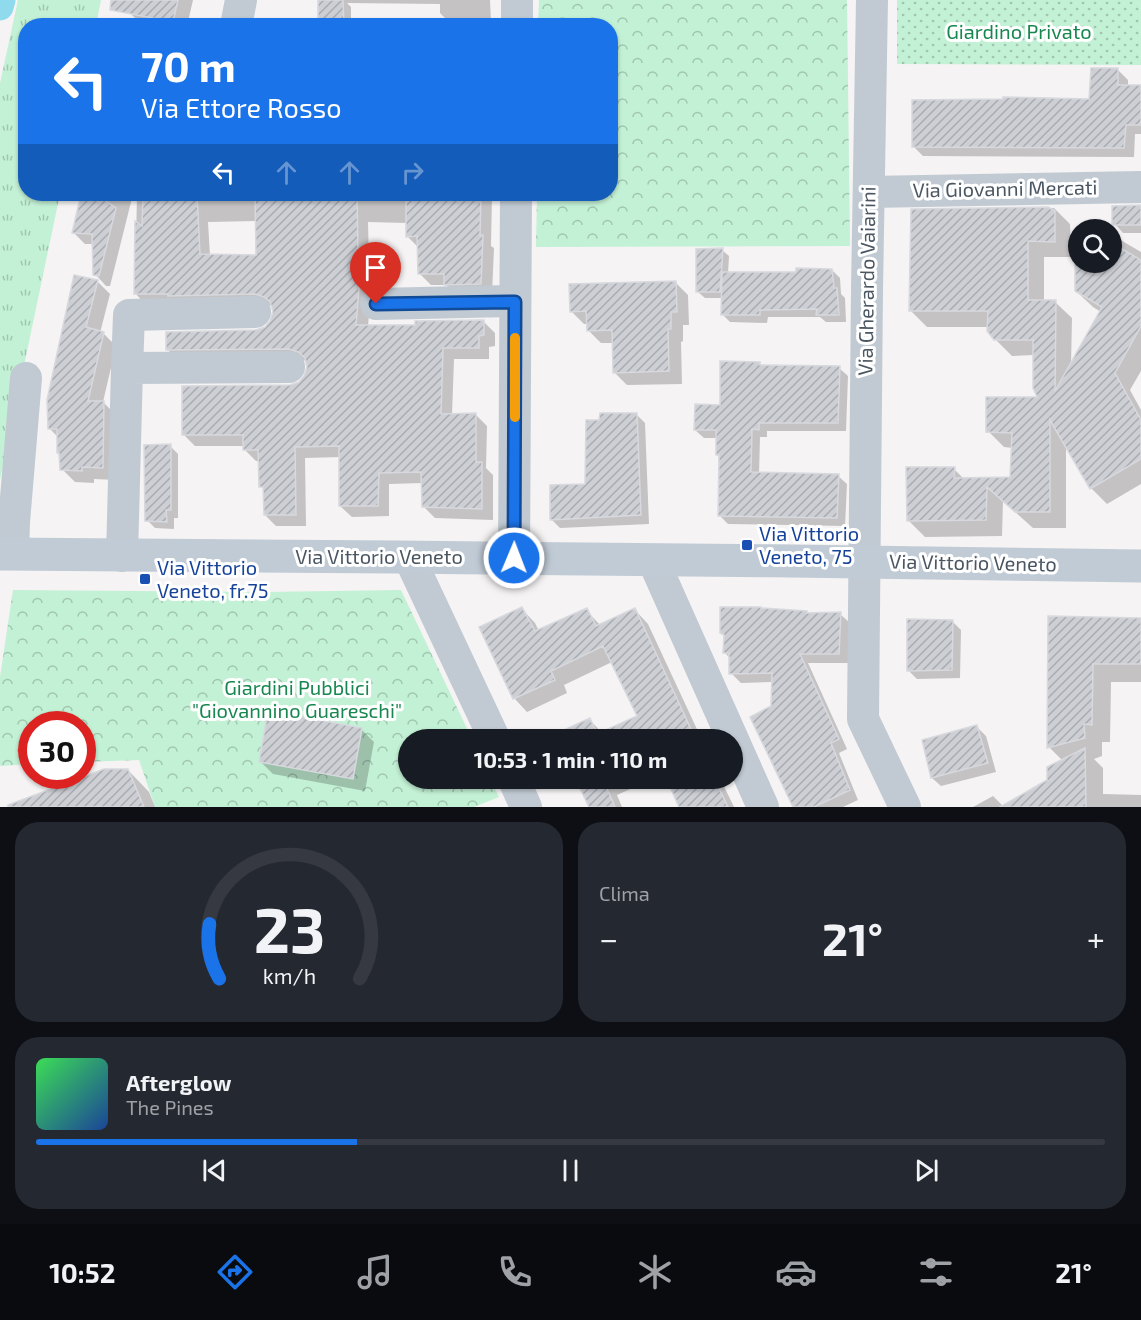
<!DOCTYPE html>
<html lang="it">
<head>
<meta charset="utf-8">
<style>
  body { margin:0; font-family:"Exo 2",sans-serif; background:#242831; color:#f1f3f6; height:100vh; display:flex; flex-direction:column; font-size:22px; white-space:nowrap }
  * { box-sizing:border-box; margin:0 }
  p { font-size:20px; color:#9ea1a6 }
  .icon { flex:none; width:33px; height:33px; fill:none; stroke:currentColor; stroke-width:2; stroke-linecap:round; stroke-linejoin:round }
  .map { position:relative; height:807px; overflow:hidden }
  .side { display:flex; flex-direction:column; gap:15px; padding:15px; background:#0d0f14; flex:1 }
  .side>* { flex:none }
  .banner { position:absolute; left:18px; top:18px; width:600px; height:183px; border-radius:24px; box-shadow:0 2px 4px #0004; background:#1a73e8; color:#fff; overflow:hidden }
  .buttons { position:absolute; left:1068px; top:219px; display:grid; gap:12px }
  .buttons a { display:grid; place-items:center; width:54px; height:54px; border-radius:50%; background:#171b24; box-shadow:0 2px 4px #0004; font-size:30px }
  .speed { position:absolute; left:18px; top:711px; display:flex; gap:12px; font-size:30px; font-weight:700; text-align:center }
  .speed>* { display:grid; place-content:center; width:78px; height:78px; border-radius:50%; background:#171b24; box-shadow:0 2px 4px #0004; line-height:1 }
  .speed .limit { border:9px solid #d22; background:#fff; color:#111 }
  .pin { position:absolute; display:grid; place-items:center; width:51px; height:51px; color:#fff; margin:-62px -26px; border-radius:50% 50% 50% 0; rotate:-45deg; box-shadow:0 0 6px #0007 }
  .pin .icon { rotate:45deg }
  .me { position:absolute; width:66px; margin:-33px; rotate:1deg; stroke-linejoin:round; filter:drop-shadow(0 0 4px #0008) }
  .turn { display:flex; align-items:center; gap:21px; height:126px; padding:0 24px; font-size:27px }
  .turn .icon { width:78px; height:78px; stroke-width:2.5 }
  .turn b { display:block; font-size:42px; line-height:51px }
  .lanes { display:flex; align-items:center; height:57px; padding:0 24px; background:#0003; justify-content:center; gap:30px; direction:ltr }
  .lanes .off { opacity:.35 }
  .big { font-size:45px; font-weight:700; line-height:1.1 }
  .side .card { flex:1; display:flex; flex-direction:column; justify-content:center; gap:9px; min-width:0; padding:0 21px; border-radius:24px; background:#242831 }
  .side .dial { align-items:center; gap:0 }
  .dial svg { height:156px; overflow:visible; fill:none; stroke:#363941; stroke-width:7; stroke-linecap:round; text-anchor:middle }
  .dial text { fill:#f1f3f6; stroke:none }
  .song { display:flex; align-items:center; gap:18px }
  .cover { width:72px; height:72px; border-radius:9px; background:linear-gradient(135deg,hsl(130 70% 55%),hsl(220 70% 35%)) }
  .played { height:6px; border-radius:3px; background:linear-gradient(90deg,#1a73e8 30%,#363941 30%) }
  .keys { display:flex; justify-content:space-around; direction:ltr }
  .heat { display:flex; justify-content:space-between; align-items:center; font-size:33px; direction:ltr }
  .side .tiles { flex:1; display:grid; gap:15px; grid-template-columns:1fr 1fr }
  .card:last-child { grid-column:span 2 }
  .trip { position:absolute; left:398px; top:729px; width:345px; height:60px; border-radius:30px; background:#171b24; box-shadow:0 2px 4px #0004; font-weight:700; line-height:60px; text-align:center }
  .dock { display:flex; height:96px; justify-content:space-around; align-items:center; background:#090b0e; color:#9ea1a6 }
  .dock .icon { width:42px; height:42px }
  .dock .active { color:#1a73e8 }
  .dock b { font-size:27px; color:#f1f3f6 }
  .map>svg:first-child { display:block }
  .grass { fill:url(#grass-tufts) }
  .park { fill:url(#park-crowns) }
  .garden { fill:url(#garden-dots) }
  .shadow { fill:#0003; fill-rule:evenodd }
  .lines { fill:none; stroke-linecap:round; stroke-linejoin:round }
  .canal { stroke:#90daee; stroke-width:27 }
  .building { fill:url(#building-hatch); stroke:#d7d9de; stroke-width:1.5 }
  .street { stroke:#c1cad2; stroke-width:32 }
  .secondary { stroke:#c1cbd6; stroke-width:33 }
  .route-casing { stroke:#114b97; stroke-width:15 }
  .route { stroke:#1a73e8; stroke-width:10 }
  .slow { stroke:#f59e0b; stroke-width:10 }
  .transit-dot { fill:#1a4fb4; stroke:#fff; stroke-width:2 }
  .labels { text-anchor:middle; stroke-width:6; stroke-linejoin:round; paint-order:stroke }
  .park-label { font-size:20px; fill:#17864f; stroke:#fff }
  .street-label { font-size:20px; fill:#4a5661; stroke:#fff }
  .transit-label { font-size:20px; fill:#164399; stroke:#fff; text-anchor:start }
</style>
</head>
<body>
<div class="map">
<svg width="1141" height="807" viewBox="0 0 1141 807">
  <defs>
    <pattern id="grass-tufts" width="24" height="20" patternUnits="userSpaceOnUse" patternTransform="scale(1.5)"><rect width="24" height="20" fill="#c3f1d5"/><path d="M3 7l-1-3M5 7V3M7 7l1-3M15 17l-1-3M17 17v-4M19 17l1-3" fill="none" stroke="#a0c6b0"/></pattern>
    <pattern id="park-crowns" width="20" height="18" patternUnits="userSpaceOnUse" patternTransform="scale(1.5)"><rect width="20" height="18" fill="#c3f1d5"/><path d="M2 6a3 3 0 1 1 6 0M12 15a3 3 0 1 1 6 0" fill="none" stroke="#a0c6b0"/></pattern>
    <pattern id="garden-dots" width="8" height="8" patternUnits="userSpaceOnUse" patternTransform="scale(1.5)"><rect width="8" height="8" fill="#c3f1d5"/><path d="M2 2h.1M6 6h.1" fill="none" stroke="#a0c6b0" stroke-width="1.8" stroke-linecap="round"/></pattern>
    <pattern id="building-hatch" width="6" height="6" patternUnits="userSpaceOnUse" patternTransform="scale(1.5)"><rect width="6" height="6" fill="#cdcfd5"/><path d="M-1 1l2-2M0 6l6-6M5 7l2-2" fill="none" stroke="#a8abb0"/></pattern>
  </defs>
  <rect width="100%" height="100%" fill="#f5f3f3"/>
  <path class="grass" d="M18 0H101L96 25 26 26V194H60L0 480V83Z"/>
  <path class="park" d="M539 0H847L850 246 536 247 537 194H610V26L538 25Z
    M13 590 264 592 401 590 472 739 408 740V778L490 779 499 797 474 807H155L139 760 83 762 82 724H32L31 764 0 766V677Z"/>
  <path class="garden" d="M897 0H1141V65L897 64Z"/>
  <path class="shadow" d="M134 0H193L187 26H143L131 14Z
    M319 0H490L491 22H449L440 13V4L347 3 351 7V26H320Z
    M1118 70 1128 80V87H1141V134H1135L1134 157 923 156 913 146 1090 101Z
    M82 194 93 195 94 194H133L110 286H106L95 274 94 244H85L74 233Z
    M137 194H492L491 246 494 248 492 294 457 295 446 285H431L419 273 418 247 407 236V223L368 222 369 260 376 266V286L371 287 368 327 416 326 483 321 495 333V346L489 347V359H454L452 415 475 414 487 426 486 468 493 475V520L435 518 424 507 423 483 389 484V516L352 517 340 506 341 457 305 458 306 526H276L265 515V490L260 486V461H256L245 450V446H195L184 435 290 386 299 383 306 377 308 368 307 361 301 360H178L167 349 256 331 266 328 272 322 274 312 273 306 268 305H146L135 293ZM257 221 258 256H210L208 222Z
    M1141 207V233H1123L1115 224Z
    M1054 208 1070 224 1071 257H1044V302H1055L1072 318 1071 365 1101 312 1093 307 1076 291 1091 267 1112 262V235L1141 252V371L1130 390 1141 410V484L1107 504 1091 488 1066 444V528H1033L1003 501 1002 536 925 537 909 521 954 469 964 479H1012L1013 448 1004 447 988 431 1040 398 1034 355 1012 356 995 339 989 327H927L911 311 912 211Z
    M722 250 729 256 728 274 798 273 832 270 840 278 841 294 845 298 846 322H826L820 317H768L767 323 730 322 722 314 723 298H705L698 292Z
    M97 281 110 294 100 333H103L116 346 103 402 117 416 116 480 94 479V483L75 482 62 469 58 437 49 428Z
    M675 282 688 295 689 325H683V341L681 342 682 384 627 385 614 372V343H601L588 330V324H584L571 311Z
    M760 364 763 367 839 368 848 376 846 431H767V437H760L759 474 838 476 847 484 845 526 728 524 720 516V458L717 454V438H704L695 430 721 406Z
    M637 415 645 423 649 524 560 528 552 520 587 486 601 421Z
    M170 446 178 454V518H174V529L155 528 147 520Z
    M522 609 535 623 539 631 586 610 601 626 635 610 648 624 702 740H559L590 720 602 733 639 717 612 662 564 685 567 693 527 712 514 698Z
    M806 612 809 614H840L850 623 848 663H808L847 749 839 753 858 800 843 807H794L772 707 773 682 741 683 731 673V659L724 652 726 637 721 633Z
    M1050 618 1141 620V682H1111L1110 742H1102V756L1094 759 1103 768V794L1141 795V807H973L993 796 1004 807 1048 781 1063 761 1049 747Z
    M952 621 961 630 960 678 917 679 908 670Z
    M977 727 986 736 996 772 941 786 932 778 923 741Z
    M361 729 374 742 365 791 273 774 260 761Z
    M128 770 149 792 155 807H29Z
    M577 778H655L617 795 622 807H590Z
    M667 778H720L734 807H680Z"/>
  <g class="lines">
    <path class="canal" d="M0 7 2 0"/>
  </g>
  <path class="building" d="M111 0H178L173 22 110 10Z
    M318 0H343L344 25H318Z
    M1091 68H1118V85H1141V125H1126L1124 148 912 147V100L1003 99V97L1089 99Z
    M81 194H96L116 208 99 276 93 275 92 234 72 233Z
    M143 194H197L200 254 256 255 255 194H357L358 253H365V275L360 276 356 325H415V321L484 320V335L479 336V348H443L441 414 476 413V462H482V509L422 507 421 472 379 473 378 506H339V446L295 447 296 515H264L263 487H259L258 450H243V435H182V386L290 385 299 382 304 376 307 367 305 358 298 352 289 349 166 350V332L256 330 265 327 270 321 273 311 270 302 264 297 255 294 168 296V294H134L135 221 142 226Z
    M406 194H481L480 235H483L481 284 444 285V274H418L417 236 406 237Z
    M1141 205V225H1112V206Z
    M1048 207 1055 211V242L1028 241V300H1056L1055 391 1102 307 1075 291V264L1090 265 1092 262H1112V243L1141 260V326L1115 373 1141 420V459L1090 489 1050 420V512H1015L987 487 986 520 907 521 906 467H955L954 478 1010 477 1012 433 986 432V397H1037L1033 388V340H994L987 331 988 311H909L911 209Z
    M723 248 720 292H696V249Z
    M796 268 832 269 834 288H837L839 315H816L817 309 760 310V315H721L722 272H796Z
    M74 275 98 280 86 327 104 332 88 401H104L103 468 82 467V471L60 470 59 453H57V429H48L47 400Z
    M676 281 677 312H671V329H668L669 371 613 373 612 330 587 331 586 311 570 312 569 284Z
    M720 361 760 362V365L840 366 838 423H759V430L752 429 751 472 839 474 837 518 718 516 719 455H716V430H694L695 404 720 405Z
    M600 413H637L641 515 550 520V485L585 484 586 420H599Z
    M171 444V510H166L167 522 145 521 144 445Z
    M522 607 535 631 587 608 596 626 635 608 696 740H558L555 734 590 718 597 734 637 716 603 646 551 671 555 680 513 699 479 627Z
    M720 607H761V608L807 611V613L841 612 839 654H800L839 739 831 743 850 790 814 807H793L750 717 771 706 772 673 729 674V653H723L724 635 720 633Z
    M1048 616 1141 618V664H1093L1092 725 1084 724 1085 738 1047 748Z
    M907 619 953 620 952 670 907 671Z
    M268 710 362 728 353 779 259 762Z
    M977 725 988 763 931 778 922 740Z
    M1085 748 1086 807H1000L1047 780V767Z
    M104 769H128L144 807H8V805Z
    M575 778H612L604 782 615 807H589Z
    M666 778H714L728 807H679Z"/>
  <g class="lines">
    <path class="street" d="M872 0 867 289 863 719 905 807
      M236 26 241 0
      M517 26V0
      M869 192 1141 187
      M376 304 515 301
      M127 368 129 315 255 312
      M13 554 14 522 26 378
      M122 556 127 368 289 367
      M409 557 495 740
      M514 558 516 194
      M653 560 763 807
      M513 778 526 807"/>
    <path class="secondary" d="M0 554C132 556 264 555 396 557 644 559 893 562 1141 566"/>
  </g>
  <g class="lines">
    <defs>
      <path id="route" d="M376 304 515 302 514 558"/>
    </defs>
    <use href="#route" class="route-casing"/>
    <use href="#route" class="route"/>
    <path class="slow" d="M515 417V338"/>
  </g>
  <g class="transit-dot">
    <rect x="741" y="539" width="12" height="12" rx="3"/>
    <rect x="139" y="573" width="12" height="12" rx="3"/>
  </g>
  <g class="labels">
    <g class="park-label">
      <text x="1019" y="39">Giardino Privato</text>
      <text x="297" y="695">Giardini Pubblici<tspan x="297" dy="23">"Giovannino Guareschi"</tspan></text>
    </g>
    <g class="street-label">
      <text transform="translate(1005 189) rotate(-1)" y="7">Via Giovanni Mercati</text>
      <text transform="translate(867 281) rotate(-89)" y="7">Via Gherardo Vaiarini</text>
      <text x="379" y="564">Via Vittorio Veneto</text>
      <text transform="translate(973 563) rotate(1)" y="7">Via Vittorio Veneto</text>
    </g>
    <g class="transit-label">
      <text x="759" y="541">Via Vittorio<tspan x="759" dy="23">Veneto, 75</tspan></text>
      <text x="157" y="575">Via Vittorio<tspan x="157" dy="23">Veneto, fr.75</tspan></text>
    </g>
  </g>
</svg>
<div class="buttons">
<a><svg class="icon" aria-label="search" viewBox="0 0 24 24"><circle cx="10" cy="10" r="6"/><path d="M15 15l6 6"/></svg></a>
</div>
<div class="speed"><div class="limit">30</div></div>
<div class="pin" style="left:376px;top:304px;background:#d93025"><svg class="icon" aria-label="arrive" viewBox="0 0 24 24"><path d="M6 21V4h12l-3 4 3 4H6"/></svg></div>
<svg class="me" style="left:514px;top:558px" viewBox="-20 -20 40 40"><circle r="17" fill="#1a73e8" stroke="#fff" stroke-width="3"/><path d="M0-11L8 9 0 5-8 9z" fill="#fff"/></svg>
<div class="trip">10:53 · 1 min · 110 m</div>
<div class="banner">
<div class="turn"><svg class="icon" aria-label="left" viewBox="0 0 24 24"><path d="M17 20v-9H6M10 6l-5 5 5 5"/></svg><div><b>70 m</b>Via Ettore Rosso</div></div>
<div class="lanes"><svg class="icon" aria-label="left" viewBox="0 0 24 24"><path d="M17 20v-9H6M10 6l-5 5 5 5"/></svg><svg class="icon off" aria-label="ahead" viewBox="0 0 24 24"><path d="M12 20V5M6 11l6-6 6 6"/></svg><svg class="icon off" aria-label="ahead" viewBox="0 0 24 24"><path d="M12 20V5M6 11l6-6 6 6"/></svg><svg class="icon off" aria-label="right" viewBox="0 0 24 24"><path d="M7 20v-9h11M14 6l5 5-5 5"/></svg></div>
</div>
</div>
<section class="side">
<div class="tiles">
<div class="card dial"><svg viewBox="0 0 100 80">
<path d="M14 69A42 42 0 1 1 86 69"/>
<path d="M14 69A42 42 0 0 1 9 41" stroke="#1a73e8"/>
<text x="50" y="56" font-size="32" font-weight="700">23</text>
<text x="50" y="72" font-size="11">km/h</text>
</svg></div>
<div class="card"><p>Clima</p>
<div class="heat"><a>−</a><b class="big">21°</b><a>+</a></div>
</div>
<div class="card">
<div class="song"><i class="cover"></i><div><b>Afterglow</b><p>The Pines</p></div></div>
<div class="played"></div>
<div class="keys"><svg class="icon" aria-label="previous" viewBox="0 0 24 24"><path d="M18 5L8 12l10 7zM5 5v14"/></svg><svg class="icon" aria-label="pause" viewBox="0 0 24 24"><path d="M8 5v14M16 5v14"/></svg><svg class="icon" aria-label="next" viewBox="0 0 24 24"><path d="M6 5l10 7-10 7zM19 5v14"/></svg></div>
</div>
</div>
</section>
<nav class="dock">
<b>10:52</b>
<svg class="icon active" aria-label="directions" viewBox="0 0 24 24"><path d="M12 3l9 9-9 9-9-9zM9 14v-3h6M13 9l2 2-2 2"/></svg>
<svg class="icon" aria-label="music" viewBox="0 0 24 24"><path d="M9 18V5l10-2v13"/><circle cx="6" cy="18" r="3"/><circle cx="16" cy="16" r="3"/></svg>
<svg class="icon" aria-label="phone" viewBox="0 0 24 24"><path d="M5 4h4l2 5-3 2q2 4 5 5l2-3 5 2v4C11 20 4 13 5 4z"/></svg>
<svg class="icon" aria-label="climate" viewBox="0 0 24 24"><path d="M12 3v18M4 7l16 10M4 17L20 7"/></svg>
<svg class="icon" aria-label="car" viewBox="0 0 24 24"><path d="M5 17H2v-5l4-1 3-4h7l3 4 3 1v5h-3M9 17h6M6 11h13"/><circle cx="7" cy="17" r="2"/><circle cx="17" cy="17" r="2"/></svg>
<svg class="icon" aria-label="filters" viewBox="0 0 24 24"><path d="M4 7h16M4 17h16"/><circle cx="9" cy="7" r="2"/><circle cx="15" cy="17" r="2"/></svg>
<b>21°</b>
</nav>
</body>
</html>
